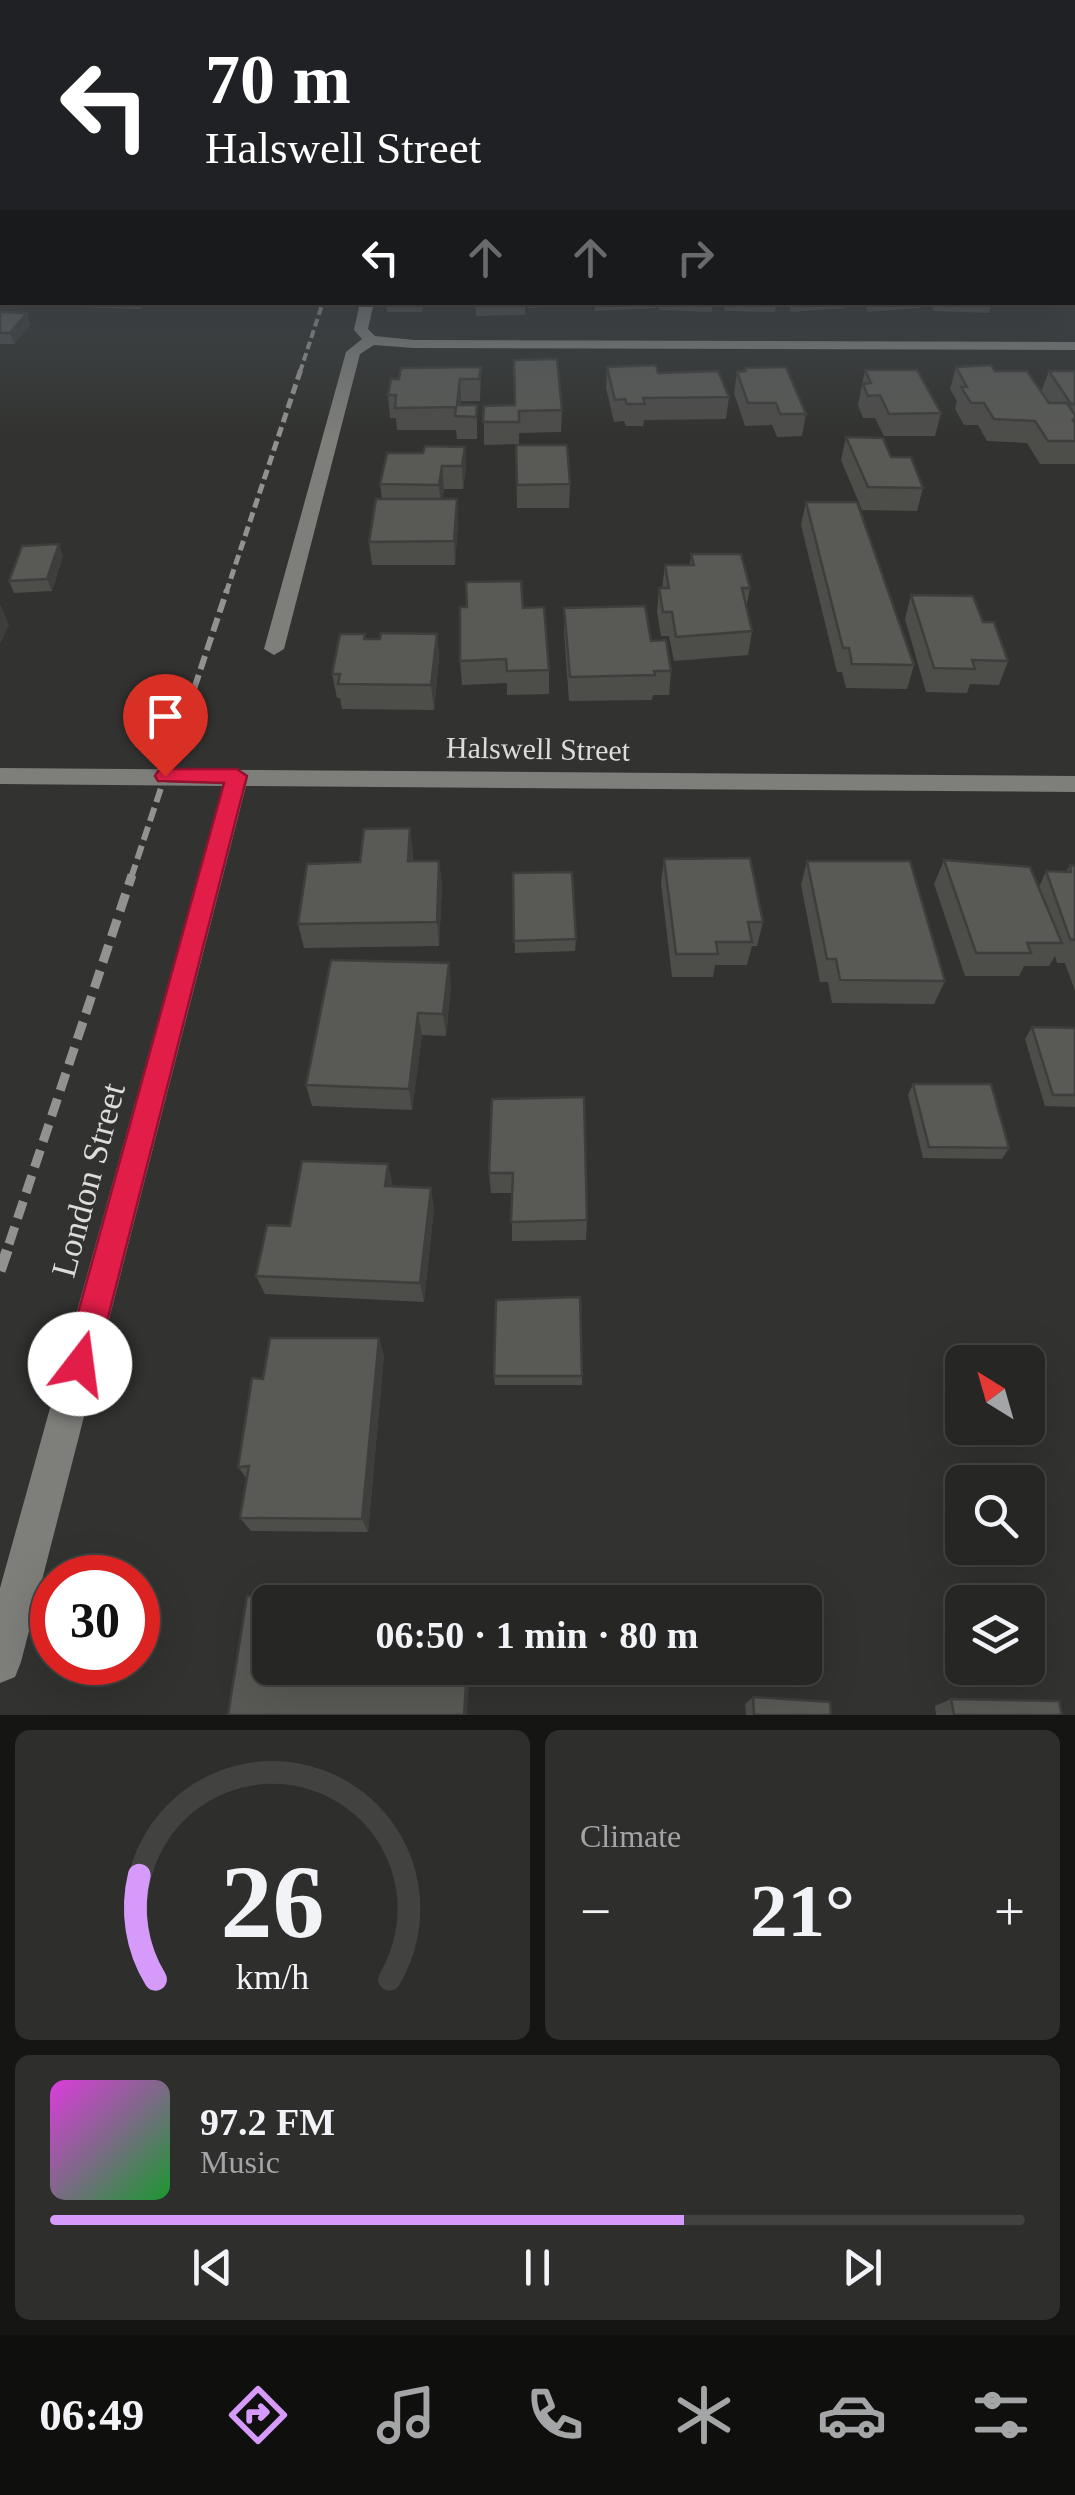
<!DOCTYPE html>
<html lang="en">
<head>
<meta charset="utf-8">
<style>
  body { margin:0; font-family:"Times New Roman",serif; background:#2e2e2c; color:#f1f3f6; height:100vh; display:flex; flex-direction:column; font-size:38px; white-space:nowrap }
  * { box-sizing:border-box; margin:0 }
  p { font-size:32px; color:#a4a5a6 }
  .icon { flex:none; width:55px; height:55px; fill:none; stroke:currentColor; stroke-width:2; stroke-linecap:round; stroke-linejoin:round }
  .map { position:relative; height:1715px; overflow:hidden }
  .drawer { display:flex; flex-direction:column; gap:15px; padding:15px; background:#151514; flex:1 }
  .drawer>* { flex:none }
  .guide { position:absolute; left:0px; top:0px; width:1075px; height:305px; box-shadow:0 10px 40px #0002,0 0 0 2px #424341; background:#202124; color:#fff; overflow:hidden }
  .needle { width:65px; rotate:323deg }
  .tools { position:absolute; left:945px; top:1345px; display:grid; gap:20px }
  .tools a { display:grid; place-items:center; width:100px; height:100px; border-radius:15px; background:#262624; box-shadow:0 10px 40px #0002,0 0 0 2px #424341; font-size:50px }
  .speed { position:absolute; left:30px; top:1555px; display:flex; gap:20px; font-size:50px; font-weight:700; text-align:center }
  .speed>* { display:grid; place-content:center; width:130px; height:130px; border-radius:50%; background:#262624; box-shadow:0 10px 40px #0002,0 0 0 2px #424341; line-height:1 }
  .speed .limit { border:15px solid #d22; background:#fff; color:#111 }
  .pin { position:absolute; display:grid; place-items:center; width:85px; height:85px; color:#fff; margin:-102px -42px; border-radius:50% 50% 50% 0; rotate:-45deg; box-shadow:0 0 10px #0007 }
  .pin .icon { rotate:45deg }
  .me { position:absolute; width:110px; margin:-55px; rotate:15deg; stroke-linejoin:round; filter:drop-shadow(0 0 8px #0008) }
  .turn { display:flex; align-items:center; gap:35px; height:210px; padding:0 40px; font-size:45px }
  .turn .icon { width:130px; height:130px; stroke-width:2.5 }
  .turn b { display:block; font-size:70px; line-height:85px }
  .lanes { display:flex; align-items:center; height:95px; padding:0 40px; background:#0003; justify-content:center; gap:50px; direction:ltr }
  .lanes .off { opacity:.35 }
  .big { font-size:75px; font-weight:600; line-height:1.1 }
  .drawer .card { flex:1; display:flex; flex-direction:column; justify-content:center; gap:15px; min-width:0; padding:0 35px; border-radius:15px; background:#2e2e2c }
  .drawer .dial { align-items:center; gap:0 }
  .dial svg { height:260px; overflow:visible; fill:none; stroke:#424341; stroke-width:7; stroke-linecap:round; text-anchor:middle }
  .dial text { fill:#f1f3f6; stroke:none }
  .song { display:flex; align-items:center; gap:30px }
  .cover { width:120px; height:120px; border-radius:15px; background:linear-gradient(135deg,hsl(300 70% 55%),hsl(130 70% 35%)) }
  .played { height:10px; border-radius:5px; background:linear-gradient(90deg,#d69bfa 65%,#424341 65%) }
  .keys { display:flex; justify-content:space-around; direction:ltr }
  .heat { display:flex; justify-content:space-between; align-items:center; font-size:55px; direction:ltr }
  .drawer .tiles { flex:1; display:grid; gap:15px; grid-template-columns:1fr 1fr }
  .card:last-child { grid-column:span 2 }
  .trip { position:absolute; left:252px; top:1585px; width:570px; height:100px; border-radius:15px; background:#262624; box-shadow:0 10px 40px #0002,0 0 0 2px #424341; font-weight:600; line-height:100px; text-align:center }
  .tabs { display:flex; height:160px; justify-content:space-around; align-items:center; background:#0f0f0e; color:#a4a5a6 }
  .tabs .icon { width:70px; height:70px }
  .tabs .selected { color:#d69bfa }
  .tabs b { font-size:45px; color:#f1f3f6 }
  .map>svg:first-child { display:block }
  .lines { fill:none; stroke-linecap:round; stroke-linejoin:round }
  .minor { fill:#7e7f7b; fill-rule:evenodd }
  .rail-far4 { stroke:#929390; stroke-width:4; stroke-dasharray:8 4; stroke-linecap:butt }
  .rail-far3 { stroke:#929390; stroke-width:5; stroke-dasharray:10 5; stroke-linecap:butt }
  .rail-far2 { stroke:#929390; stroke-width:6; stroke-dasharray:14 6; stroke-linecap:butt }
  .rail-far1 { stroke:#929390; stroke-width:9; stroke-dasharray:18 9; stroke-linecap:butt }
  .rail { stroke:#929390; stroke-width:11; stroke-dasharray:22 11; stroke-linecap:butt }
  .wall { fill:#4d4d4a }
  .shaded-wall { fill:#3e3f3c }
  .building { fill:#595a56; stroke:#3e3f3c; stroke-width:2.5 }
  .route { fill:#e11d48; stroke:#92132f; stroke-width:2.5 }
  .labels { text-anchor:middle; stroke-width:10; stroke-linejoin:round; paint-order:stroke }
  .street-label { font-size:30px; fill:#dcdddb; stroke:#323330 }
  .near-street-label { font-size:35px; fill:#dcdddb; stroke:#323330 }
</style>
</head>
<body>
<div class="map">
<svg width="1075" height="1715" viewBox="0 0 1075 1715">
  <rect width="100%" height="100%" fill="#323330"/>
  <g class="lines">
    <path class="minor" d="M360 302H374L368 329 375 336 414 340 1075 342V350L414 348 374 345 360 354 284 649 274 655 264 649 346 352 362 339 354 330Z
      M0 768 1075 776V792L246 786 21 1662 15 1677 0 1683V1588L223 786 0 784Z"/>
    <path class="rail-far4" d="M300 372 323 302"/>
    <path class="rail-far3" d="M226 593 301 369"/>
    <path class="rail-far2" d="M131 878 227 590"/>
    <path class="rail-far1" d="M9 1244 132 875"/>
    <path class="rail" d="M0 1271 10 1242"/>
  </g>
  <path class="wall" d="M39 302H145L140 309 40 306Z
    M386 302H424L422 312H387Z
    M475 302H525V315L476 316Z
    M529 302H590V304L529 308Z
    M594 302H657L656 308 595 311Z
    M658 302H713L712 312 659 310Z
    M723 302H777L775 312 725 311Z
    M788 302H846L845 308 791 312Z
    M863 302H921L920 308 868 312Z
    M930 302H992L989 313 934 311Z
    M992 302H1065L1064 307H994Z
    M0 312 31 324 14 344H0Z
    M481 367 480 401H461L460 405H477V439H457L456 430H397L396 418H390L388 395 399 379Z
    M607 367 658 373 729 397 726 419 644 420 643 426H626L624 421 614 422 606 388Z
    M956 367 995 371 1041 392 1049 371H1075V464H1040L1027 443 987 441 978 425H964L955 409 957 401 950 389Z
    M745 368 806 414 802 436 777 437 772 425 745 426 734 393 737 372 744 371Z
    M865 370 941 413 935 436H884L875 418H863L858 405Z
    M484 406 562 410 561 432 519 433V444L484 445Z
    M846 437 891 457 923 488 917 511 862 510 841 460Z
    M516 445 570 484 569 508H517Z
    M465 447 466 469 463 489H444L442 499 458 522 455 565H372L369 542 382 499 380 484 423 453Z
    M806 502 914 665 907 689 846 688 842 672H837L801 525Z
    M691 554 750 588 746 608 752 631 748 655 674 661 669 636H661L657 612 659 588H662L665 565H690Z
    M63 556 52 591 14 593 9 581Z
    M911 595 983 622 1008 661 999 685 970 684 967 693 926 692 905 619Z
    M523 608 549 670V694L507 695V683L462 685 460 661Z
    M564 608 651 641 671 671 669 695H653L652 700 569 701 564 632Z
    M437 634 439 658 434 710 342 709 340 698H337L332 674 366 639Z
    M413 852V861H439L442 885 439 946 304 948 298 924 360 862Z
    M664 859 763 922 757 946H752L747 965H715L713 977H672L661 883Z
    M944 860 1039 887 1046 871 1066 872 1070 865 1075 866V991L1065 963H1057L1055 956 1049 966H1024L1019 976H965L934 884Z
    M807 861 945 981 934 1004 832 1003 828 982H820L801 885Z
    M513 873 576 939 575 951 515 953Z
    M451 986 446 1036 422 1035 412 1110 312 1106 306 1085Z
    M1032 1027 1075 1028V1107L1045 1106 1025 1039Z
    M913 1084 1009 1148 1002 1159 923 1158 908 1095Z
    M584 1097 587 1220 586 1240 512 1241V1193H491L489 1173Z
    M392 1186 434 1208 424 1302 265 1294 256 1276 290 1226Z
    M384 1355 368 1532 251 1531 240 1518 247 1479 238 1467 263 1379Z
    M494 1376H582V1385H495Z
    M753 1697 831 1715H746L745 1704Z
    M951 1699 1062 1715H936L935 1706Z"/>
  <path class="shaded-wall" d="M27 313 31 324 14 344 10 333Z
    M460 379 461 401 459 416 457 405Z
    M465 447 466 469 463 489 462 466Z
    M442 466 444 489 441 508 439 485Z
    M457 499 458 522 455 565 454 541Z
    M59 544 63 556 52 591 47 579Z
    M0 604 9 625 0 644Z
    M437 634 439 658 434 710 431 685Z
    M410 828 413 852 411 885 408 861Z
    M439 861 442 885 439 946 437 922Z
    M449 963 451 986 446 1036 443 1014Z
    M418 1013 422 1035 412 1110 409 1089Z
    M388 1164 393 1185 390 1206 385 1186Z
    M431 1188 434 1208 424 1302 420 1283Z
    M379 1338 384 1355 368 1532 362 1519Z
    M467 1668H470L467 1715H464Z"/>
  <path class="building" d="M0 312 27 313 10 333H0Z
    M557 359 562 410 519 411V422H483L484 406 515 405 514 360Z
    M656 365 658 373 718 371 729 397 643 398 645 404H627L625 399 615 400 607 367Z
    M991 365 995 371H1027L1049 403H1067L1075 415V420H1073L1075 423V441H1048L1035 421 994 419 984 403H971L961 387H967L956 367Z
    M481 367 479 379H460L457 405H477L476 417 455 416 456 407 395 408 396 395H388L391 379H399L401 368Z
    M786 367 806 414H780L776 403H748L737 372 746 371 745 368Z
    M865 370H917L941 413 889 414 880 395 868 396 863 384 871 383Z
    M1049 371H1075V404H1071Z
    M846 437 883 438 891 457H911L923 488 868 487Z
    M516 445H567L570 484 517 485Z
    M425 446 465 447 462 466H442L439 485 380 484 387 453H423Z
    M376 499H457L454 541 369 542Z
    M806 502H857L914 665 852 664 849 648H843Z
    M59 544 47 579 9 581 22 546Z
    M691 554H741L750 588H742L752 631 676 637 672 612H663L659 588H669L665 565H694Z
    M521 581 523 608 544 607 549 670 507 671 506 659 460 661V607H467L466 582Z
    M911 595 973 596 983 622H994L1008 661 972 660 975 669 934 668Z
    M645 606 651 641 666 640 671 671H654L655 675 570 677 564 608Z
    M381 633 437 634 431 685 338 684 340 674H332L340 634H365L364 639H380Z
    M410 828 408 861H439L437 922 298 924 307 864 360 862 364 829Z
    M750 858 763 922H748L752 942H716L718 954H676L664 859Z
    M944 860 1030 867 1062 943H1027L1031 953H976Z
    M807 861H910L945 981 840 980 836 959H827Z
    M1070 865 1075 866V940L1070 939 1046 871 1071 872Z
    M572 872 576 939 514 941 513 873Z
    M331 960 449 963 443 1014 418 1013 409 1089 306 1085Z
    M1032 1027 1075 1028V1095H1053Z
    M913 1084H991L1009 1148 929 1147Z
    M584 1097 587 1220 511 1222 513 1173H489L492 1099Z
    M302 1161 388 1164 385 1186 431 1188 420 1283 256 1276 267 1225 290 1226Z
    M580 1297 582 1376H494L496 1300Z
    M270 1338H379L362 1519 240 1518 249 1466 238 1467 252 1378 263 1379Z
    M247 1596 353 1599 352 1602H270V1668H467L464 1715H228Z
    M753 1697 830 1702 831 1715H754Z
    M951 1699 1059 1701 1062 1715H954Z"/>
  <linearGradient id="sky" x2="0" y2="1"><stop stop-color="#1c1c1a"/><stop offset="0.45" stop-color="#495059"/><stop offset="1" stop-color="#495059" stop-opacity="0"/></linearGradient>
  <rect width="1075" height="439" fill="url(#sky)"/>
  <path class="route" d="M165 769H237L247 776 96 1364 91 1376 80 1380 68 1376 64 1364 224 783 158 781 155 776 158 771Z"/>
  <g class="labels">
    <g class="street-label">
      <text transform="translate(538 749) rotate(1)" y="10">Halswell Street</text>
    </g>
    <g class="near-street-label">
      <text transform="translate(88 1180) rotate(-75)" y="12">London Street</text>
    </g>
  </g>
</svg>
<div class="tools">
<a><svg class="needle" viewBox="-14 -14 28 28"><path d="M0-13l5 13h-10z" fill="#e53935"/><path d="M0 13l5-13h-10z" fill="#a4a5a6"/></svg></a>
<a><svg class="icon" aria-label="search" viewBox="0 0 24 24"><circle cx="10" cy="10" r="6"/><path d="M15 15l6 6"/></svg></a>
<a><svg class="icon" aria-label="layers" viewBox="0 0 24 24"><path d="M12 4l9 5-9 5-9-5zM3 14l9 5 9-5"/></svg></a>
</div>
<div class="speed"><div class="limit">30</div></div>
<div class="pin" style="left:165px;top:776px;background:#d93025"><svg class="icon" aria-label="arrive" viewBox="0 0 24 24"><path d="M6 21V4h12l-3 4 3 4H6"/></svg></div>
<svg class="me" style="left:80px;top:1364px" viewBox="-20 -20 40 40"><circle r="19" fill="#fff"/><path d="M0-13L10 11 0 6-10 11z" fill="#e11d48"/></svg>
<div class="trip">06:50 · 1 min · 80 m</div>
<div class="guide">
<div class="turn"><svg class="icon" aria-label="left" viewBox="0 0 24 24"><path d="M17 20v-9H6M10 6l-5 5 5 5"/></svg><div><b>70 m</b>Halswell Street</div></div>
<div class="lanes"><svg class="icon" aria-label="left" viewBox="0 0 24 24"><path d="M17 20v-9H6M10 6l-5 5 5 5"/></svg><svg class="icon off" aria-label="ahead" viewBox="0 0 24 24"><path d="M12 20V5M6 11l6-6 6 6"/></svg><svg class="icon off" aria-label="ahead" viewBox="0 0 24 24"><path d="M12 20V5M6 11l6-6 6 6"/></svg><svg class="icon off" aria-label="right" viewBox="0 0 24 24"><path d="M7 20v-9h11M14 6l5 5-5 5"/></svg></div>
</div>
</div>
<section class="drawer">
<div class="tiles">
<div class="card dial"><svg viewBox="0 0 100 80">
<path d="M14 69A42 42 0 1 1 86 69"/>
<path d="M14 69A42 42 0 0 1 9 37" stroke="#d69bfa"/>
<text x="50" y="56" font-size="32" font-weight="700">26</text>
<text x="50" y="72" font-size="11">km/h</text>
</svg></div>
<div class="card"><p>Climate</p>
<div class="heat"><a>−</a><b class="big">21°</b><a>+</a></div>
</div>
<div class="card">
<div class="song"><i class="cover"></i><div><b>97.2 FM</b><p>Music</p></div></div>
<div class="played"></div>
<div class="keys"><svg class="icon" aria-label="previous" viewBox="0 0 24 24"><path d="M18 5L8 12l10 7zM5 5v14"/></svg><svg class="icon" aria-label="pause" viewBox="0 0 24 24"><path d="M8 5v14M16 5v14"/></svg><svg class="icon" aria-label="next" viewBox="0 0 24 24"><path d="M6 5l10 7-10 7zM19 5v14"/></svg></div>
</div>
</div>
</section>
<nav class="tabs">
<b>06:49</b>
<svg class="icon selected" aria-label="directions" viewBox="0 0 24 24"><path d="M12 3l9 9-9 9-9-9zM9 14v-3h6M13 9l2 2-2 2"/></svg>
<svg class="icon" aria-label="music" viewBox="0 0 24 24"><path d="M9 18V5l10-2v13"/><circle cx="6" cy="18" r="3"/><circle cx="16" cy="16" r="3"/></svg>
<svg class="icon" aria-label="phone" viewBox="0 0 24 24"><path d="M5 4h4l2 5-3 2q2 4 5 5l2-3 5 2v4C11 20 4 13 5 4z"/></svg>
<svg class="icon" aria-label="climate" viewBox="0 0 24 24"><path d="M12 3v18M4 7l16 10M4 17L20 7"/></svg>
<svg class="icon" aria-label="car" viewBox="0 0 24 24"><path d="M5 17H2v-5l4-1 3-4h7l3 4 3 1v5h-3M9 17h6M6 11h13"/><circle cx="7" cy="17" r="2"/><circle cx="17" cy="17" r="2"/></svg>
<svg class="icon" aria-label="filters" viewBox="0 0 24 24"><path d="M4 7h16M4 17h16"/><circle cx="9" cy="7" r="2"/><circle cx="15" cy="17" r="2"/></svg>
</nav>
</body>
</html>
